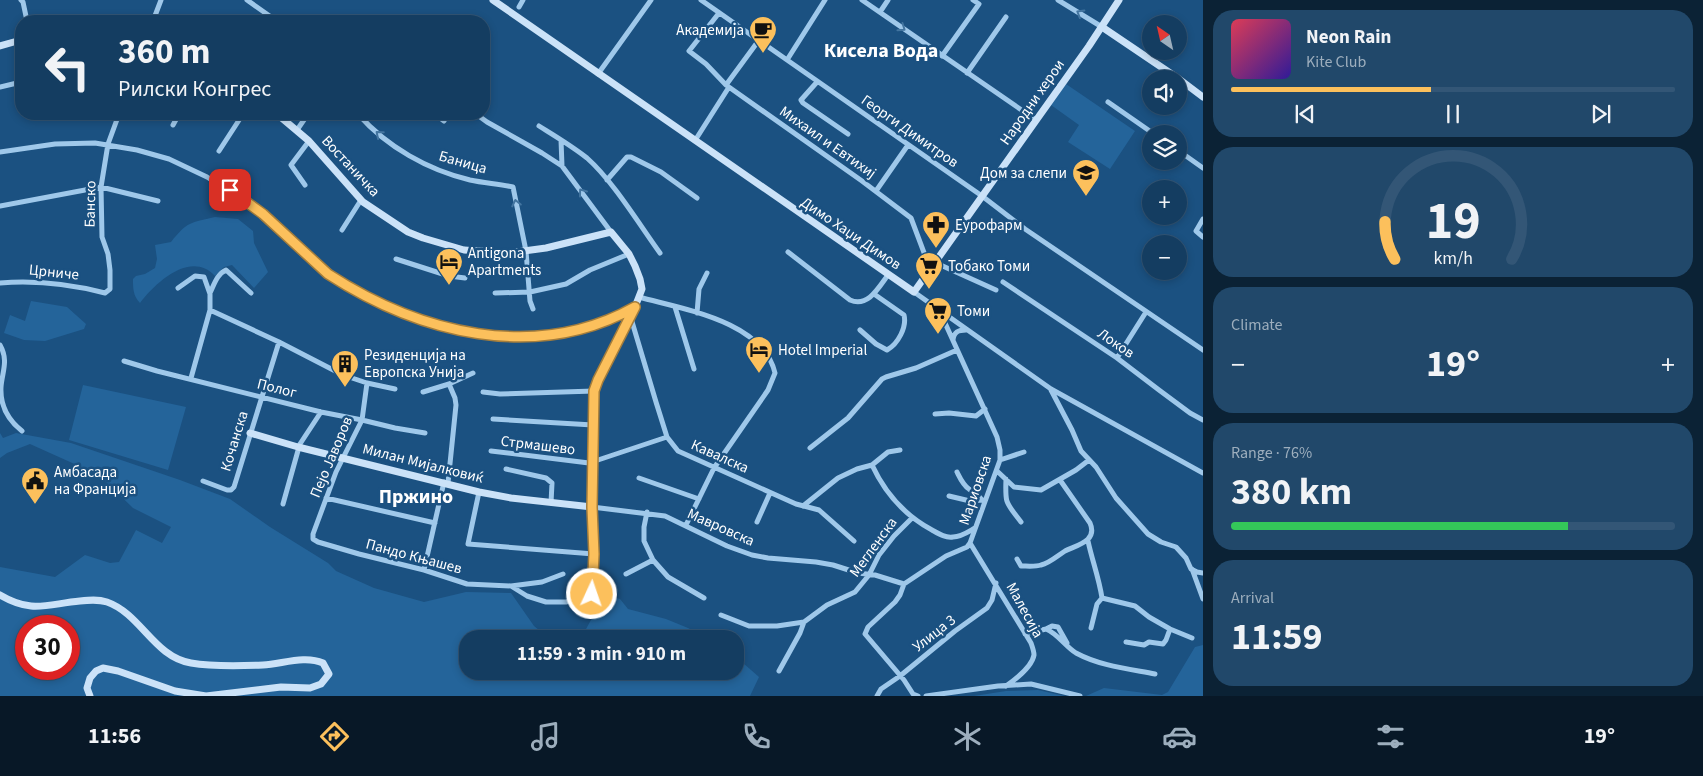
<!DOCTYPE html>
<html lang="en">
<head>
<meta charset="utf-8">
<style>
  body { margin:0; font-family:"Source Sans 3",sans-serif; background:#21486a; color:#f1f3f6; height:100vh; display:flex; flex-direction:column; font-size:19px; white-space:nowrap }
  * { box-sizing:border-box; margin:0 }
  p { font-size:16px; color:#9daebd }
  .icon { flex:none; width:28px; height:28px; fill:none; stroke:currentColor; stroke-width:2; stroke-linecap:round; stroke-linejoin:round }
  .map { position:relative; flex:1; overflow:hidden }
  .drawer { display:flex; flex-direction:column; gap:10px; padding:10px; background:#0b2235; width:500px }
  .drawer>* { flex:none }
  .hud { position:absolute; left:15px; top:15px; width:475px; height:105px; border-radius:20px; box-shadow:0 2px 8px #0003,0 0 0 1px #335676; background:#143d61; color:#f1f3f6; overflow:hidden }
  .needle { width:32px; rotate:326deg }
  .buttons { position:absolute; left:1142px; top:15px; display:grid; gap:10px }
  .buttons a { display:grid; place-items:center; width:45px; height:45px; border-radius:50%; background:#143d61; box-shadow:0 2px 8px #0003,0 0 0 1px #335676; font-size:25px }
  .speed { position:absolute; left:15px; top:615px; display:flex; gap:10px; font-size:25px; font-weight:700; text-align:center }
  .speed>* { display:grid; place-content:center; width:65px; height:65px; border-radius:50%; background:#143d61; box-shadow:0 2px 8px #0003,0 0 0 1px #335676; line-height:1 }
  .speed .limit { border:8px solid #d22; background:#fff; color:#111 }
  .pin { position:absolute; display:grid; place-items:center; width:42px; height:42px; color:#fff; margin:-21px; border-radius:10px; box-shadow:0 2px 8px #0006 }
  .me { position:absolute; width:55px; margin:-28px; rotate:3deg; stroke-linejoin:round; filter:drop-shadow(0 0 4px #0008) }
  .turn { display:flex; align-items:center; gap:18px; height:105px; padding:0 20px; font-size:22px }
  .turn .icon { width:65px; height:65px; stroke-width:2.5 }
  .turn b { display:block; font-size:35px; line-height:42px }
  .big { font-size:38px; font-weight:700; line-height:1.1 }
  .drawer .card { flex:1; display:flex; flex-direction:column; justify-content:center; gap:8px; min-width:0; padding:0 18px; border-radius:20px; background:#21486a }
  .drawer .dial { align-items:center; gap:0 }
  .dial svg { height:130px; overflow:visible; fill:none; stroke:#335676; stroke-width:7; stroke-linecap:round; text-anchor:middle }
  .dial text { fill:#f1f3f6; stroke:none }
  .song { display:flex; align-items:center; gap:15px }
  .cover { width:60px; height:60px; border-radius:8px; background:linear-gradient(135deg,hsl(350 70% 55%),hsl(250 70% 35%)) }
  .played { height:5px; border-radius:2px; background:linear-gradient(90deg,#fcc05c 45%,#335676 45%) }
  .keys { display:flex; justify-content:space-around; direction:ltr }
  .heat { display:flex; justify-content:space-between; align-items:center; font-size:28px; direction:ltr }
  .charge { height:8px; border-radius:4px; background:linear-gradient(90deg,#34c759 76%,#335676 0) }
  .trip { position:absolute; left:459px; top:630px; width:285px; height:50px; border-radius:20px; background:#143d61; box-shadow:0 2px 8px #0003,0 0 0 1px #335676; font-weight:700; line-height:50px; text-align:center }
  .tab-bar { display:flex; height:80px; justify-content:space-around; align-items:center; background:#081827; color:#9daebd }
  .tab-bar .icon { width:35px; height:35px }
  .tab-bar .active { color:#fcc05c }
  .tab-bar b { font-size:22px; color:#f1f3f6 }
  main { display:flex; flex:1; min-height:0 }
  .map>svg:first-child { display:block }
  .green { fill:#24649a; fill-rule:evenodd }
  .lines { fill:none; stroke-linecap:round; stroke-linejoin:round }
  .street { stroke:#9fc8ea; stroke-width:5 }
  .secondary { stroke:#cbe2f8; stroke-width:7 }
  .oneway { stroke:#4375a0 }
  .route-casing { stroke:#a47d3c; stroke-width:12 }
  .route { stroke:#fcc05c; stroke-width:9 }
  .labels { text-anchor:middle; stroke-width:5; stroke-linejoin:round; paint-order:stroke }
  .poi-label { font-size:15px; fill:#fff; stroke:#1b5181; text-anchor:start }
  .street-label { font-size:15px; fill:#fff; stroke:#1b5181 }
  .district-label { font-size:20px; font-weight:bold; fill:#fff; stroke:#1b5181 }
</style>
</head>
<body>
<main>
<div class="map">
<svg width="1203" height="696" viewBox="0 0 1203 696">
  <rect width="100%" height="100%" fill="#1b5181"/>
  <path class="green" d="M1066 84 1135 131 1110 169 1068 142 1079 125 1051 105Z
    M215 217 238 219 253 231 254 243 268 272 254 288 232 265 224 267 215 276C191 250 156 282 140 303 133 296 133 288 133 279L136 276 145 274 155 268 157 259 155 245 171 242C188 221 190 223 215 217Z
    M31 301 67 307 86 324 84 329 45 341 24 340 4 333 10 315 25 321Z
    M83 385 186 407 168 470 69 440Z
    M0 433 3 438 16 433 71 443 180 480 230 499 270 527 328 563 336 571 374 588 424 602 466 592 511 593 534 626 550 639H468V671H735V656L759 677 750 696H0V567L55 577 85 555 110 563 119 562 136 530 162 543 171 527 133 508 99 475 30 444 7 453 0 458ZM26 626H69V669H26Z
    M613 597 620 599 628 609 666 619 688 628 709 639H581C589 623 597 606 613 597Z
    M1203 645V696H1086L1104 688 1162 695 1168 692 1195 647Z
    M1038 690 1064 696H974L1006 691Z"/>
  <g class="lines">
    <path class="street" d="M21 0 23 2 27 21
      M247 0 271 17 324 21
      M701 0 982 196 1025 229 1203 350
      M862 0 1036 120
      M1058 0 1102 27
      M519 7 523 0
      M880 12 888 0
      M719 13 689 51 706 64 726 85 862 181 911 218 926 258 934 266
      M153 21 161 0
      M942 56 979 4 973 0
      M787 60 825 0
      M967 73 1006 17
      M598 74 651 0
      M817 82 801 100 803 103 848 134
      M726 85 759 40
      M0 87 17 83
      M1108 102 1154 134
      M80 114 81 116
      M358 114C387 147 428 170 470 180 484 183 499 184 513 187L526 251 530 301 533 309
      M435 114 444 121
      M476 114 487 122 542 153 562 166 611 232
      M173 125 179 114
      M539 126C555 136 572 146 587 158 613 181 639 224 660 253
      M297 130 308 114
      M696 139 729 87
      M561 140 562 166
      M219 151 243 114
      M1179 151 1203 168
      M0 152 55 144 95 143 137 150 169 159 207 177 252 206 317 264 340 281 410 316 445 328 473 334 511 336 554 335 613 319 635 307
      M607 180 627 157H631L661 172 697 198
      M305 185 291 165 309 141
      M876 191 908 145
      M0 206 101 187 158 201
      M1203 219 1196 231 1203 237
      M342 230 361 200
      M788 252 850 300C868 308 879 287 888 275
      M396 259 449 276 465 278
      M936 263 996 290
      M449 276 455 248
      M1003 282 1117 358 1159 390 1190 413 1203 420
      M0 283C36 280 70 284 105 293L110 289V270L108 254 102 237 101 187 108 144 119 114
      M178 288 195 276 204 277 210 294V310
      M914 292 1051 389 1203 473
      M210 293C214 285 217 274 226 270L251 293
      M495 293 530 292 566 284 590 270 629 254
      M639 297C682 309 763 321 775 373L768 390 714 468 686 525
      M675 307 694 369
      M697 313 699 289 707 273
      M630 315 656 402 667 437 678 451 796 504 819 510 854 541
      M860 330 876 344 887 350C898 344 907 327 904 315L874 294
      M953 340C954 332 958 330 966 330
      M0 345C9 361 2 372 1 387 0 406 8 420 22 431
      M1117 358 1146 312
      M124 361 157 371 321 412 362 420 395 428 425 433
      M191 378 210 310 279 342 343 375 367 383 395 389
      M367 383 362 420 336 472 313 534V539L318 542 359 554 424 570 467 584 511 586 527 596 546 602H566L590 597 592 594 594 554 592 507 665 516 727 546 752 555 768 558 816 562 833 565 858 573 875 575 904 584 946 556 967 547 970 543 1000 460V450L997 437 940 312
      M1051 390 1072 430 1081 451 1096 467 1116 498 1148 534 1161 542 1176 547 1186 558 1191 569 1197 572 1203 573
      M423 392 449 384 473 373
      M483 392 500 394 594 391
      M935 414 949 413 976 416 985 409
      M493 419 593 425
      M298 447 321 412
      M810 448 848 418 882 379 886 377 916 368 957 350
      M491 451 589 463 667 437
      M1000 460 1024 452
      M872 465C885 493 904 515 932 530 939 534 945 538 953 537 961 537 968 532 975 528
      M506 469 546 478 552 483 551 503
      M997 471 1014 487 1041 490 1076 470 1089 460
      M957 472C960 478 963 485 969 489 974 493 978 494 982 500
      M639 478 699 499
      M1006 479C1005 505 1006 502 1021 522
      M203 481 227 490H231L234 487 279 342
      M448 483 456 405 455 398 449 384
      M479 492 468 544 594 554
      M949 496 970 501 983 500
      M326 498 435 523
      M283 504 299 447
      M803 506 838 478 857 469 872 465 888 452 900 450
      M757 522 770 493
      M1088 541C1092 560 1099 578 1102 598L1097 604 1091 628
      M970 543 1031 643C1032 646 1034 651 1034 655 1032 667 1016 679 1006 686
      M1017 559 1021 566C1027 566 1035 567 1041 565 1050 563 1057 556 1065 551 1077 545 1098 541 1090 523L1060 480
      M653 560 668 577 704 598
      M1192 569 1203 599
      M424 570 444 482
      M626 574 653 560 644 541V527L647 512
      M904 584 900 595 895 602 868 627 865 634 904 680 913 694 918 696
      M511 586 542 582 563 574
      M1102 598 1135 606 1149 617 1170 629 1192 638
      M721 615 749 626H777L804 622 827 605 855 592 869 575 879 555 894 536 912 518
      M1046 629 1052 626 1058 627 1067 643
      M1025 634 1046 629C1058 634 1065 646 1076 653 1100 666 1129 669 1155 674
      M1126 642 1144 645 1149 642 1163 644 1166 640 1170 629
      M779 671 800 633 804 622
      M877 696 881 689 900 676 955 631 987 608 992 600 996 583
      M926 696 998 686 1031 684 1080 696"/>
    <path class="secondary" d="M493 0 914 292 1089 46 1119 0
      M1102 27 1179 79
      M0 46 21 40
      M1179 79 1203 97
      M250 433 298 447 479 492 511 498 592 507 596 385 635 307 642 289 640 279 635 266 629 254 611 232 546 248 509 253 464 250 423 238 408 232 363 202 309 141 277 114
      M0 595C32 614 47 604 80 601 89 600 98 599 107 602 141 614 154 657 191 663 214 667 240 666 263 665 282 664 305 655 323 663L329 674 321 684 310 688 281 687 206 696 175 691 118 671 103 668 96 671 90 678 87 688 90 696"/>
  </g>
  <defs><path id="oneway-chevron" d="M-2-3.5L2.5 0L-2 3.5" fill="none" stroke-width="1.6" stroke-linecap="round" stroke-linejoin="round" transform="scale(1.25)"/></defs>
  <g class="oneway">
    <use href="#oneway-chevron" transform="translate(1080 13) rotate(-149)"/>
    <use href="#oneway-chevron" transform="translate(902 28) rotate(35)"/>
    <use href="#oneway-chevron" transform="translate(379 134) rotate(-140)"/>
    <use href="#oneway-chevron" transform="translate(582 192) rotate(-126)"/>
    <use href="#oneway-chevron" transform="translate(516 203) rotate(-102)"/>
  </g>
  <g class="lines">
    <defs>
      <path id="route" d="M230 190 263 214 328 274C419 333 535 363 635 307L598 380 594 391 592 507 594 554 592 594"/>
    </defs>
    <use href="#route" class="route-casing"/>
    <use href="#route" class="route"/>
  </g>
  <defs>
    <symbol id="cafe-pin" viewBox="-11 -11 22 30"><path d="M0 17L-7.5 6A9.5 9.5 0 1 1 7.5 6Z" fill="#fcc05c" stroke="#1b5181"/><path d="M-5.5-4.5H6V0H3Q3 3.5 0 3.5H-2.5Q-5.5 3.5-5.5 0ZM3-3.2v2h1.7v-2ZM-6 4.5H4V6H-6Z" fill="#111"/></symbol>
    <symbol id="school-pin" viewBox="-11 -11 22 30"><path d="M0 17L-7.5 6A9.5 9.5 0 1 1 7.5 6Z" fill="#fcc05c" stroke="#1b5181"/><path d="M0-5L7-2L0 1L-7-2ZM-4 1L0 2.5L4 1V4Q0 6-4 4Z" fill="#111"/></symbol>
    <symbol id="pharmacy-pin" viewBox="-11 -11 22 30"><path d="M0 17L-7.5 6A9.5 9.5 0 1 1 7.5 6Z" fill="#fcc05c" stroke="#1b5181"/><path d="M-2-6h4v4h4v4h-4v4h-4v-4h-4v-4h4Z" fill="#111"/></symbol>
    <symbol id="hotel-pin" viewBox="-11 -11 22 30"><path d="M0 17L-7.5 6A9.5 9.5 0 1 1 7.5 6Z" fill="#fcc05c" stroke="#1b5181"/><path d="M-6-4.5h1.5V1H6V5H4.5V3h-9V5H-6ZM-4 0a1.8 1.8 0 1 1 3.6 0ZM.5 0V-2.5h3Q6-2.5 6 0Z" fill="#111"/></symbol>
    <symbol id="supermarket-pin" viewBox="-11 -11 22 30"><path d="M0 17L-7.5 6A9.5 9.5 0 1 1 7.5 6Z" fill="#fcc05c" stroke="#1b5181"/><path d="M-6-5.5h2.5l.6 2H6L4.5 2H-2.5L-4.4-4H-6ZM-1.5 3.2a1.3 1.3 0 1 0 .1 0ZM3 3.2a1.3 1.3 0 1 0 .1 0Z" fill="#111"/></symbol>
    <symbol id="building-pin" viewBox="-11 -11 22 30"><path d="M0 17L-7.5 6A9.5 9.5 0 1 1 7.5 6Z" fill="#fcc05c" stroke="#1b5181"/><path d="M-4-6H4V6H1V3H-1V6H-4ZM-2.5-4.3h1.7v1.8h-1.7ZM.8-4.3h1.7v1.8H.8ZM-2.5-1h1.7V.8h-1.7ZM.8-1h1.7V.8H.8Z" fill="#111"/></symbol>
    <symbol id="civic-pin" viewBox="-11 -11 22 30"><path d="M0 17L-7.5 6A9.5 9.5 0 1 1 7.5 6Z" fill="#fcc05c" stroke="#1b5181"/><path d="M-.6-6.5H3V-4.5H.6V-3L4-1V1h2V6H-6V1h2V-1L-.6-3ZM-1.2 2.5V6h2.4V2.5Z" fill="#111"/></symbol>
  </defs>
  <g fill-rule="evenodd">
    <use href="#cafe-pin" x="747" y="14" width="32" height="43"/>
    <use href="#school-pin" x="1070" y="157" width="32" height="43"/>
    <use href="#pharmacy-pin" x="920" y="209" width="32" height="43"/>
    <use href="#hotel-pin" x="433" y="246" width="32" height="43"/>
    <use href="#supermarket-pin" x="913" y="250" width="32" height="43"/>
    <use href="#supermarket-pin" x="922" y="295" width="32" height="43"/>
    <use href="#hotel-pin" x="743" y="334" width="32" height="43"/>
    <use href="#building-pin" x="329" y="348" width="32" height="43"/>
    <use href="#civic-pin" x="19" y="465" width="32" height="43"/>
  </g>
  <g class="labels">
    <g class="poi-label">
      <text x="744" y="35" text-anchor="end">Академија</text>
      <text x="1067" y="178" text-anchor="end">Дом за слепи</text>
      <text x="955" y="230">Еурофарм</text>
      <text x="468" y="258">Antigona<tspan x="468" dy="17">Apartments</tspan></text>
      <text x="948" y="271">Тобако Томи</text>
      <text x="957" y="316">Томи</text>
      <text x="778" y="355">Hotel Imperial</text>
      <text x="364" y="360">Резиденција на<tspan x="364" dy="17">Европска Унија</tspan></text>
      <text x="54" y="477">Амбасада<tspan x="54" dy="17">на Франција</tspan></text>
    </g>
    <g class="street-label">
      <text transform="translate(1032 102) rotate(-55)" y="5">Народни херои</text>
      <text transform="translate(910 131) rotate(35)" y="5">Георги Димитров</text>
      <text transform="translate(828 142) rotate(35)" y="5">Михаил и Евтихиј</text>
      <text transform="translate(463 162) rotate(16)" y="5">Баница</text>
      <text transform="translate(351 166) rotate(47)" y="5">Востаничка</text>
      <text transform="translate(90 204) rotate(-89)" y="5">Банско</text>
      <text transform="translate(851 233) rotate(34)" y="5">Димо Хаџи Димов</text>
      <text transform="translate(54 272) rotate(6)" y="5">Црниче</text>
      <text transform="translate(1116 343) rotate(34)" y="5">Локов</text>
      <text transform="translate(277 388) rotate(14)" y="5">Полог</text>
      <text transform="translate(234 441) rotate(-73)" y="5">Кочанска</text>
      <text transform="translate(538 445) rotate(7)" y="5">Стрмашево</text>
      <text transform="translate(720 456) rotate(24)" y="5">Кавалска</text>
      <text transform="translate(331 457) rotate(-67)" y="5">Пејо Јаворов</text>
      <text transform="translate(423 463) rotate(14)" y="5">Милан Мијалковиќ</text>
      <text transform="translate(975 490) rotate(-71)" y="5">Мариовска</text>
      <text transform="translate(721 527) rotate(24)" y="5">Мавровска</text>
      <text transform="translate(873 547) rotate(-54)" y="5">Мегленска</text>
      <text transform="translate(414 556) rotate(15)" y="5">Пандо Књашев</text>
      <text transform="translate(1025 610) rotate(61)" y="5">Малесија</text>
      <text transform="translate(934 633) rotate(-38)" y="5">Улица 3</text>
    </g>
    <g class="district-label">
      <text x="881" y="57">Кисела Вода</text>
      <text x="416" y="503">Пржино</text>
    </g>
  </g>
</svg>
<div class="buttons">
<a><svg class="needle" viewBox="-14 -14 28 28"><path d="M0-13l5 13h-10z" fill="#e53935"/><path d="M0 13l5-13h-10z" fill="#9daebd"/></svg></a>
<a><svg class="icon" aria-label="sound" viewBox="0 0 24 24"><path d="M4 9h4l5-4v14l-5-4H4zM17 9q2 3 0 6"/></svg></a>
<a><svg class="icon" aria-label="layers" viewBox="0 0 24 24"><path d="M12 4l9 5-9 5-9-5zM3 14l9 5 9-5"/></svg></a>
<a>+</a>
<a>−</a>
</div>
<div class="speed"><div class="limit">30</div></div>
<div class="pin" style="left:230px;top:190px;background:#d93025"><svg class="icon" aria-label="arrive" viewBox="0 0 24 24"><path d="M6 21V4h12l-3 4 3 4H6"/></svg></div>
<svg class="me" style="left:592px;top:594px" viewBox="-20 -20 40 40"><circle r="17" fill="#fcc05c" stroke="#fff" stroke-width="3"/><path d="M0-11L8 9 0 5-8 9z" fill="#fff"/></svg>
<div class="trip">11:59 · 3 min · 910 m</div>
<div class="hud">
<div class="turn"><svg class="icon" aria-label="left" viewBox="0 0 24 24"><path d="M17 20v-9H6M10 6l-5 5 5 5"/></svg><div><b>360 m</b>Рилски Конгрес</div></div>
</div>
</div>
<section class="drawer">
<div class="card">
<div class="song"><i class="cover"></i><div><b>Neon Rain</b><p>Kite Club</p></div></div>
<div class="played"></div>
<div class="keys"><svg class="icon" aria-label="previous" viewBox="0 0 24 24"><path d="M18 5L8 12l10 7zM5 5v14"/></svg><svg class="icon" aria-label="pause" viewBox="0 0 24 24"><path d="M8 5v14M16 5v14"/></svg><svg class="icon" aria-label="next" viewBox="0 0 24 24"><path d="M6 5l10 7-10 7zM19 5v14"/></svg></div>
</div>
<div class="card dial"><svg viewBox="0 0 100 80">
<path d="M14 69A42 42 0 1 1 86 69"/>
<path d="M14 69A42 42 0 0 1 8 46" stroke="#fcc05c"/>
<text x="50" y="56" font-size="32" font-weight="700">19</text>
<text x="50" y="72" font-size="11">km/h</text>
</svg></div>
<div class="card"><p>Climate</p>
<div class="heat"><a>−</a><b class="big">19°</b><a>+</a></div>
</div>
<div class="card"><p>Range · 76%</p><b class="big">380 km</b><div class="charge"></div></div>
<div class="card"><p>Arrival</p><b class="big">11:59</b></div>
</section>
</main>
<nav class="tab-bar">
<b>11:56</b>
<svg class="icon active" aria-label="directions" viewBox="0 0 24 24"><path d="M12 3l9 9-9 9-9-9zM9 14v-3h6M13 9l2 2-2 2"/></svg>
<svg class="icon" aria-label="music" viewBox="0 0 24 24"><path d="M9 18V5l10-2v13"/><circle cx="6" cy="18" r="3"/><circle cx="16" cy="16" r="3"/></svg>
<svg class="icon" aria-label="phone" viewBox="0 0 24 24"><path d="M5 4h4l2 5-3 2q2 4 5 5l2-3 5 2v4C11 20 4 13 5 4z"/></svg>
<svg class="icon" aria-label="climate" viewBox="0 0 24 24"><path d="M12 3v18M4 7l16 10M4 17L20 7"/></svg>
<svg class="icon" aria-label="car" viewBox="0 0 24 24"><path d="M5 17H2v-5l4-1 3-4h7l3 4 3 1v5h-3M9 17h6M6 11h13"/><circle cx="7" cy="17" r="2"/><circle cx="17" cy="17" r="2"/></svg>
<svg class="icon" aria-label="filters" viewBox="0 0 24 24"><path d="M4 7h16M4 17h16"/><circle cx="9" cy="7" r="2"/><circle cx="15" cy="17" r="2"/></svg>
<b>19°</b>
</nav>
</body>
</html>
